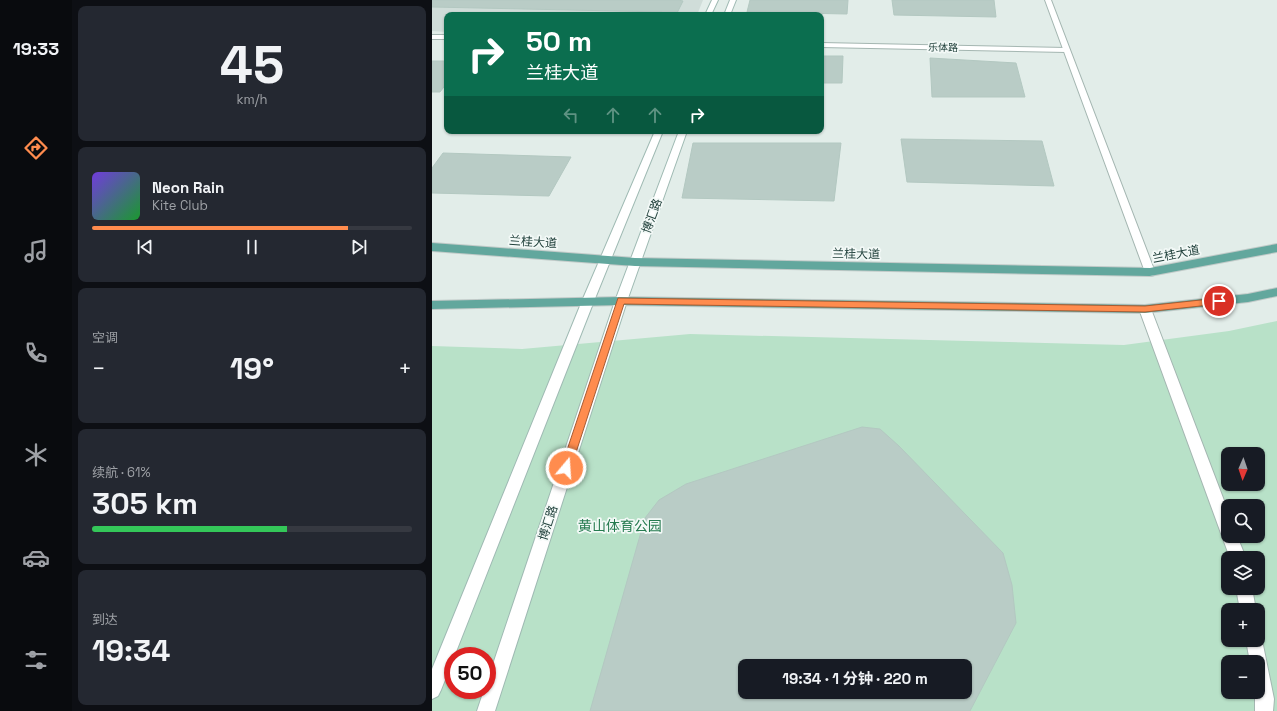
<!DOCTYPE html>
<html lang="zh">
<head>
<meta charset="utf-8">
<style>
  body { margin:0; font-family:"Space Grotesk","Noto Sans SC",sans-serif; background:#242831; color:#f1f3f6; height:100vh; display:flex; flex-direction:column; font-size:15px; white-space:nowrap }
  * { box-sizing:border-box; margin:0 }
  p { font-size:13px; color:#9ea1a6 }
  .icon { flex:none; width:22px; height:22px; fill:none; stroke:currentColor; stroke-width:2; stroke-linecap:round; stroke-linejoin:round }
  .map { position:relative; flex:1; overflow:hidden }
  .details { display:flex; flex-direction:column; gap:6px; padding:6px; background:#0d0f14; width:360px }
  .details>* { flex:none }
  .top-card { position:absolute; left:12px; top:12px; width:380px; height:122px; border-radius:8px; box-shadow:0 1px 3px #0004; background:#0b6e4f; color:#fff; overflow:hidden }
  .needle { width:26px; rotate:182deg }
  .tools { position:absolute; left:789px; top:447px; display:grid; gap:8px }
  .tools a { display:grid; place-items:center; width:44px; height:44px; border-radius:8px; background:#171b24; box-shadow:0 1px 3px #0004; font-size:20px }
  .speed { position:absolute; left:12px; top:647px; display:flex; gap:8px; font-size:20px; font-weight:700; text-align:center }
  .speed>* { display:grid; place-content:center; width:52px; height:52px; border-radius:50%; background:#171b24; box-shadow:0 1px 3px #0004; line-height:1 }
  .speed .limit { border:6px solid #d22; background:#fff; color:#111 }
  .pin { position:absolute; display:grid; place-items:center; width:34px; height:34px; color:#fff; margin:-17px; border:2px solid #fff; border-radius:50%; box-shadow:0 1px 4px #0007 }
  .me { position:absolute; width:44px; margin:-22px; rotate:18deg; stroke-linejoin:round; filter:drop-shadow(0 0 3px #0008) }
  .turn { display:flex; align-items:center; gap:14px; height:84px; padding:0 16px; font-size:18px }
  .turn .icon { width:52px; height:52px; stroke-width:2.5 }
  .turn b { display:block; font-size:28px; line-height:34px }
  .lanes { display:flex; align-items:center; height:38px; padding:0 16px; background:#0003; justify-content:center; gap:20px; direction:ltr }
  .lanes .off { opacity:.35 }
  .big { font-size:30px; font-weight:700; line-height:1.1 }
  .details .card { flex:1; display:flex; flex-direction:column; justify-content:center; gap:6px; min-width:0; padding:0 14px; border-radius:8px; background:#242831 }
  .details .dial { align-items:center; gap:0 }
  .dial b { font-size:52px; line-height:1 }
  .song { display:flex; align-items:center; gap:12px }
  .cover { width:48px; height:48px; border-radius:6px; background:linear-gradient(135deg,hsl(260 70% 55%),hsl(130 70% 35%)) }
  .played { height:4px; border-radius:2px; background:linear-gradient(90deg,#ff8c4e 80%,#363941 80%) }
  .keys { display:flex; justify-content:space-around; direction:ltr }
  .heat { display:flex; justify-content:space-between; align-items:center; font-size:22px; direction:ltr }
  .charge { height:6px; border-radius:3px; background:linear-gradient(90deg,#34c759 61%,#363941 0) }
  .trip { position:absolute; left:306px; top:659px; width:234px; height:40px; border-radius:8px; background:#171b24; box-shadow:0 1px 3px #0004; font-weight:700; line-height:40px; text-align:center }
  main { display:flex; flex:1; min-height:0 }
  .menu { display:flex; flex-direction:column; width:72px; justify-content:space-around; align-items:center; background:#090b0e; color:#9ea1a6 }
  .menu .icon { width:28px; height:28px }
  .menu .current { color:#ff8c4e }
  .menu b { font-size:18px; color:#f1f3f6 }
  .map>svg:first-child { display:block }
  .built { fill:#d0ddd9 }
  .green { fill:#b8e1c8; fill-rule:evenodd }
  .building { fill:#b9ccc6; stroke:#b3c8c1; fill-rule:evenodd }
  .lines { fill:none; stroke-linecap:round; stroke-linejoin:round }
  .minor-casing { stroke:#a4b6b1; stroke-width:2 }
  .tertiary-casing { stroke:#a4b6b1; stroke-width:2 }
  .secondary-casing { stroke:#9fbab3; stroke-width:2 }
  .primary-casing { stroke:#c1cac8; stroke-width:2 }
  .minor { fill:#fff; fill-rule:evenodd }
  .tertiary { fill:#fff; fill-rule:evenodd }
  .secondary { fill:#fff; fill-rule:evenodd }
  .primary { fill:#62a79d; fill-rule:evenodd }
  .route { fill:#ff8c4e; stroke:#a65b33 }
  .labels { text-anchor:middle; stroke-width:3.5; stroke-linejoin:round; paint-order:stroke }
  .far-street-label { font-size:10px; fill:#20403b; stroke:#f3f9f7 }
  .street-label { font-size:12px; fill:#20403b; stroke:#f3f9f7 }
  .near-park-label { font-size:14px; fill:#267b50; stroke:#f3f9f7 }
</style>
</head>
<body>
<main>
<nav class="menu">
<b>19:33</b>
<svg class="icon current" aria-label="directions" viewBox="0 0 24 24"><path d="M12 3l9 9-9 9-9-9zM9 14v-3h6M13 9l2 2-2 2"/></svg>
<svg class="icon" aria-label="music" viewBox="0 0 24 24"><path d="M9 18V5l10-2v13"/><circle cx="6" cy="18" r="3"/><circle cx="16" cy="16" r="3"/></svg>
<svg class="icon" aria-label="phone" viewBox="0 0 24 24"><path d="M5 4h4l2 5-3 2q2 4 5 5l2-3 5 2v4C11 20 4 13 5 4z"/></svg>
<svg class="icon" aria-label="climate" viewBox="0 0 24 24"><path d="M12 3v18M4 7l16 10M4 17L20 7"/></svg>
<svg class="icon" aria-label="car" viewBox="0 0 24 24"><path d="M5 17H2v-5l4-1 3-4h7l3 4 3 1v5h-3M9 17h6M6 11h13"/><circle cx="7" cy="17" r="2"/><circle cx="17" cy="17" r="2"/></svg>
<svg class="icon" aria-label="filters" viewBox="0 0 24 24"><path d="M4 7h16M4 17h16"/><circle cx="9" cy="7" r="2"/><circle cx="15" cy="17" r="2"/></svg>
</nav>
<section class="details">
<div class="card dial"><b>45</b><p>km/h</p></div>
<div class="card">
<div class="song"><i class="cover"></i><div><b>Neon Rain</b><p>Kite Club</p></div></div>
<div class="played"></div>
<div class="keys"><svg class="icon" aria-label="previous" viewBox="0 0 24 24"><path d="M18 5L8 12l10 7zM5 5v14"/></svg><svg class="icon" aria-label="pause" viewBox="0 0 24 24"><path d="M8 5v14M16 5v14"/></svg><svg class="icon" aria-label="next" viewBox="0 0 24 24"><path d="M6 5l10 7-10 7zM19 5v14"/></svg></div>
</div>
<div class="card"><p>空调</p>
<div class="heat"><a>−</a><b class="big">19°</b><a>+</a></div>
</div>
<div class="card"><p>续航 · 61%</p><b class="big">305 km</b><div class="charge"></div></div>
<div class="card"><p>到达</p><b class="big">19:34</b></div>
</section>
<div class="map">
<svg width="845" height="711" viewBox="0 0 845 711">
  <rect width="100%" height="100%" fill="#e2ede9"/>
  <path class="built" d="M0 0H271L265 15H15V32L0 31Z"/>
  <path class="green" d="M845 321V711H0V346L90 349 258 334 692 345 797 331ZM796 454H826V484H796ZM796 506H826V536H796ZM796 558H826V588H796ZM796 610H826V640H796ZM21 656H55V690H21ZM796 662H826V692H796ZM313 666H533V692H313Z"/>
  <path class="building" d="M0 0H246L251 1 244 15 228 14 230 12 0 7Z
    M318 0H416L415 14 315 12Z
    M460 0H562L564 17 462 15Z
    M389 56H411L410 83H389Z
    M498 58 584 63 593 97H500Z
    M0 61H15V83L8 92H0Z
    M469 139 610 141 622 186 475 182Z
    M261 143H409L402 201 250 198Z
    M11 153 139 157 117 196 0 193V168Z
    M430 427 448 429 467 446 571 553 580 585 584 623 538 711H158L213 518 227 500 254 484ZM313 666H533V692H313Z"/>
  <g class="lines">
    <defs>
      <path id="minor" d="M0 35H15V39H0Z
        M389 43 634 48 638 50 634 52 389 47Z"/>
      <path id="tertiary" d="M613 0H619L723 272 722 275 718 276 713 272Z
        M713 305 717 306 719 309 796 511V536H805L814 558H798L707 309 709 306Z
        M804 588H820L824 610H808Z
        M826 633 830 640 842 699 841 711H823V692H826V662H818L814 640H826Z"/>
      <path id="secondary" d="M280 0H286L279 15H273Z
        M298 0H304L298 15H292Z
        M223 131H231L162 301 9 690 6 696 0 699V669L150 301Z
        M247 131H255L195 301 63 711H45L52 690H55V682L183 301Z"/>
      <path id="primary" d="M0 243 203 258 718 268 845 244V252L718 276 203 266 0 251Z
        M845 288V296L816 302 713 313 189 305 0 309V301L189 297 713 305 816 294Z"/>
    </defs>
    <use href="#minor" class="minor-casing"/>
    <use href="#tertiary" class="tertiary-casing"/>
    <use href="#secondary" class="secondary-casing"/>
    <use href="#primary" class="primary-casing"/>
    <use href="#minor" class="minor"/>
    <use href="#tertiary" class="tertiary"/>
    <use href="#secondary" class="secondary"/>
    <use href="#primary" class="primary"/>
  </g>
  <path class="route" d="M186 298 713 306 787 298 791 301 787 304 713 312 192 304 139 468 138 471 134 473 130 471 129 468Z"/>
  <g class="labels">
    <g class="far-street-label">
      <text transform="translate(511 47) rotate(1)" y="4">乐体路</text>
    </g>
    <g class="street-label">
      <text transform="translate(220 216) rotate(-70)" y="4">博汇路</text>
      <text transform="translate(101 242) rotate(4)" y="4">兰桂大道</text>
      <text transform="translate(424 254) rotate(1)" y="4">兰桂大道</text>
      <text transform="translate(744 254) rotate(-11)" y="4">兰桂大道</text>
      <text transform="translate(116 523) rotate(-72)" y="4">博汇路</text>
    </g>
    <g class="near-park-label">
      <text x="188" y="531">黄山体育公园</text>
    </g>
  </g>
</svg>
<div class="tools">
<a><svg class="needle" viewBox="-14 -14 28 28"><path d="M0-13l5 13h-10z" fill="#e53935"/><path d="M0 13l5-13h-10z" fill="#9ea1a6"/></svg></a>
<a><svg class="icon" aria-label="search" viewBox="0 0 24 24"><circle cx="10" cy="10" r="6"/><path d="M15 15l6 6"/></svg></a>
<a><svg class="icon" aria-label="layers" viewBox="0 0 24 24"><path d="M12 4l9 5-9 5-9-5zM3 14l9 5 9-5"/></svg></a>
<a>+</a>
<a>−</a>
</div>
<div class="speed"><div class="limit">50</div></div>
<div class="pin" style="left:787px;top:301px;background:#d93025"><svg class="icon" aria-label="arrive" viewBox="0 0 24 24"><path d="M6 21V4h12l-3 4 3 4H6"/></svg></div>
<svg class="me" style="left:134px;top:468px" viewBox="-20 -20 40 40"><circle r="17" fill="#ff8c4e" stroke="#fff" stroke-width="3"/><path d="M0-11L8 9 0 5-8 9z" fill="#fff"/></svg>
<div class="trip">19:34 · 1 分钟 · 220 m</div>
<div class="top-card">
<div class="turn"><svg class="icon" aria-label="right" viewBox="0 0 24 24"><path d="M7 20v-9h11M14 6l5 5-5 5"/></svg><div><b>50 m</b>兰桂大道</div></div>
<div class="lanes"><svg class="icon off" aria-label="left" viewBox="0 0 24 24"><path d="M17 20v-9H6M10 6l-5 5 5 5"/></svg><svg class="icon off" aria-label="ahead" viewBox="0 0 24 24"><path d="M12 20V5M6 11l6-6 6 6"/></svg><svg class="icon off" aria-label="ahead" viewBox="0 0 24 24"><path d="M12 20V5M6 11l6-6 6 6"/></svg><svg class="icon" aria-label="right" viewBox="0 0 24 24"><path d="M7 20v-9h11M14 6l5 5-5 5"/></svg></div>
</div>
</div>
</main>
</body>
</html>
